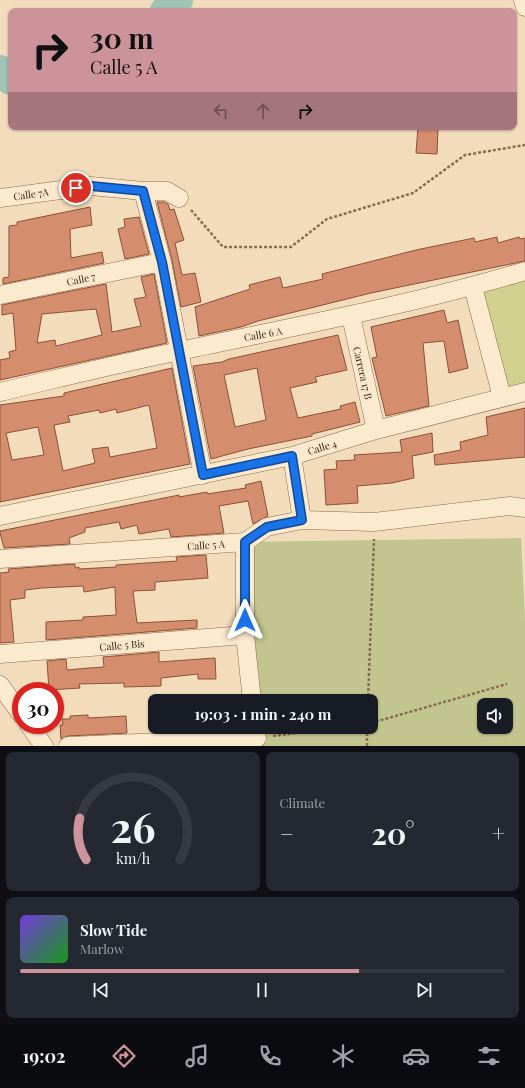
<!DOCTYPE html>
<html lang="en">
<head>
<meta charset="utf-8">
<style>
  body { margin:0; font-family:"Playfair Display",serif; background:#242831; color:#f1f3f6; height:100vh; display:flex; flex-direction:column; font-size:15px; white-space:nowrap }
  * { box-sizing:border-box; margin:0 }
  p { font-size:13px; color:#9ea1a6 }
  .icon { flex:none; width:22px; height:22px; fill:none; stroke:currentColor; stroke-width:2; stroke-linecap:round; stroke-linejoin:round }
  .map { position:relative; height:746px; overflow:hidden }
  .drawer { display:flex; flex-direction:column; gap:6px; padding:6px; background:#0d0f14; flex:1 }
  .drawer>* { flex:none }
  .guide { position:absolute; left:8px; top:8px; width:509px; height:122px; border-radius:8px; box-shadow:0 1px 3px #0004; background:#cd939b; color:#111; overflow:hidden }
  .buttons { position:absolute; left:477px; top:698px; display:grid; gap:8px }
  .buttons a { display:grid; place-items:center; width:36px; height:36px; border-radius:8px; background:#171b24; box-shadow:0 1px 3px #0004; font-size:20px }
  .speed { position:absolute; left:12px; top:682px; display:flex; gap:8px; font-size:20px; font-weight:700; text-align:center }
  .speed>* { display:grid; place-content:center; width:52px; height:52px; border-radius:50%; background:#171b24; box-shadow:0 1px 3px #0004; line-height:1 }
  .speed .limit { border:6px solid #d22; background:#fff; color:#111 }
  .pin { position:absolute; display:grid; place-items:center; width:34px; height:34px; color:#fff; margin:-17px; border:2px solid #fff; border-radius:50%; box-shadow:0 1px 4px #0007 }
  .me { position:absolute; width:44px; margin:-22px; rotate:0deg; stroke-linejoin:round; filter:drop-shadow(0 0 3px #0008) }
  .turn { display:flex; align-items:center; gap:14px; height:84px; padding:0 16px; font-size:18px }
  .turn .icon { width:52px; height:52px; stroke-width:2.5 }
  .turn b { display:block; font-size:28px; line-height:34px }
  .lanes { display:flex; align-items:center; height:38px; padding:0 16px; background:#0003; justify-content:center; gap:20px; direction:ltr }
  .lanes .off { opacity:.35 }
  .big { font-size:30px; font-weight:700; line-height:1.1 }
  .drawer .widget { flex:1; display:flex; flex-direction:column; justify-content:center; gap:6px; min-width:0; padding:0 14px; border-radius:8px; background:#242831 }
  .drawer .dial { align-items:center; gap:0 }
  .dial svg { height:104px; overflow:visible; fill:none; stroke:#363941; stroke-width:7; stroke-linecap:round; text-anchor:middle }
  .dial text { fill:#f1f3f6; stroke:none }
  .song { display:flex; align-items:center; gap:12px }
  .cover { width:48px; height:48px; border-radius:6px; background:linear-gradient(135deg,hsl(260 70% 55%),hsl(120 70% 35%)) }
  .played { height:4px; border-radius:2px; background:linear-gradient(90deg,#cd939b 70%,#363941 70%) }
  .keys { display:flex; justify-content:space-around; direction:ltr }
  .heat { display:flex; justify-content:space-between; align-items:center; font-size:22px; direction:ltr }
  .drawer .tiles { flex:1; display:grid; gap:6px; grid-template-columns:1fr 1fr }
  .widget:last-child { grid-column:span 2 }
  .trip { position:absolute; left:148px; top:694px; width:230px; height:40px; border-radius:8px; background:#171b24; box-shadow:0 1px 3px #0004; font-weight:700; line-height:40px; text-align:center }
  .tabs { display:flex; height:64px; justify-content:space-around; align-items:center; background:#090b0e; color:#9ea1a6 }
  .tabs .icon { width:28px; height:28px }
  .tabs .selected { color:#cd939b }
  .tabs b { font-size:18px; color:#f1f3f6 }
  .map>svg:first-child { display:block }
  .green { fill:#d0d18e }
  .cemetery { fill:#c3c58f; fill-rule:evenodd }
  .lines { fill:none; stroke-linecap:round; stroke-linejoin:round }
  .river { stroke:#a0c3b5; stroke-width:32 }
  .building { fill:#d58e6d; stroke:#8d5036; fill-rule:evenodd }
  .street-casing { stroke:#8b6b53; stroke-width:19 }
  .path { stroke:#8b6b53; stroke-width:2.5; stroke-dasharray:3 2; stroke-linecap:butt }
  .street { stroke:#fceacf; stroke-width:18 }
  .route-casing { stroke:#114b97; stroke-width:10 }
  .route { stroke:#1a73e8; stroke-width:7 }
  .labels { text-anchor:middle; stroke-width:4; stroke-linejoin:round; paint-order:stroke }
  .street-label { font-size:10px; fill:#39261a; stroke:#f9e7cb }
</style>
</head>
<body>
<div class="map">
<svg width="525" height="746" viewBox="0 0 525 746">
  <rect width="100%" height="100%" fill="#f2dcbb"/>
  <path class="green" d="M525 271V392L502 397 473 287Z"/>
  <path class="cemetery" d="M521 538 525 618V746H254L252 727H371V701H250L245 542ZM484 705H506V727H484Z"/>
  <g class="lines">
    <path class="river" d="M166 11 177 0
      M0 71 11 79"/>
  </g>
  <path class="building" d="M418 127 438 128 437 154 416 153Z
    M157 202H164L168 204 170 210 174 209 184 240 175 243 182 275 195 273 201 302 181 307 172 260Z
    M90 207 92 225 70 229 71 258 102 252 104 263 3 284V278L9 277V226L17 225V222Z
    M139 217 149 254 125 259 118 229 125 227 124 219Z
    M497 237 498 243 519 237 520 239 525 238V261L371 293 258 321 241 327 199 336 195 307 250 289 249 285 280 277 283 288 323 279 322 274 416 250 474 238 475 242Z
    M154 274 167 343 0 380V360L10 358 9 352 16 350 13 313 2 315V305L106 284 112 332 141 326 134 299 146 297 141 277ZM96 309 102 335 56 346 55 340 37 343 42 314Z
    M444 310 447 323 458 320 468 368 449 373 444 341 423 343 429 406 386 416 372 358 377 357 371 327Z
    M338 335 347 370 315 377 317 382 290 388 298 418 341 409 340 406 355 402 360 422 312 434V436L248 449 211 459 193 366 222 362 229 359ZM257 368 266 420 235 427 224 375Z
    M172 368 190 464 0 502V405L64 396V393ZM149 405 157 448 110 457 108 447 92 449 95 463 63 471 54 425 70 422 68 416 99 410 100 413 116 409 117 413ZM38 427 44 455 12 460 6 433Z
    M525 408V457L435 465 434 455 461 450 460 442 488 435 486 417Z
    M432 433 433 452 412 456 414 478 392 483 357 486 358 503 326 505 324 470 337 469 336 461 355 460 354 455 402 452 400 440Z
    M261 481 268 516 253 524 248 501 219 506 224 533 171 537 169 529 139 534 137 525 121 529 119 522 85 528V532L69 538 70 544 4 548 0 533V531L179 495V497L207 492V494L246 488 245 485Z
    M206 555 208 578 155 582V590L133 591 137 623 197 620V628L46 640V622L83 620V617L116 615 115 587 84 592 83 586 42 588 25 590V598L10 600 14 642 0 643V573L9 572 8 569 75 564V568L79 567V569L116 567V565L177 561 176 557Z
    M159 652V662L215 658 216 679H198V674L161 678V686L124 687V683L79 684 80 688 49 690 47 661 66 659 67 670 89 668 104 667 103 657Z
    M88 715V718L126 716 127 733 68 736 61 739 60 725H63L62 719H70V716Z"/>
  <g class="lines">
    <defs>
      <path id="street" d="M523 0 525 7
        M143 191 162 262 203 475
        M0 198 91 186 143 191H167L179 198
        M473 287 502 397
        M0 295 162 262
        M351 316 376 430
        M0 392C60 378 120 363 180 351 296 326 412 305 525 271
        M292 456 302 520
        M0 516 292 456 376 430 525 392
        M245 542V635L252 701
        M0 559 245 542 267 527 302 520 374 522 510 506 525 508
        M0 654 245 635
        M0 685 21 714
        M29 725 44 746
        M68 746 257 738"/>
    </defs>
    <use href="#street" class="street-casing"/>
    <path class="path" d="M191 210 223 247H291L327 219 413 193 465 155 525 145
      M368 701 374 539
      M371 723 507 684
      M273 736 343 727
      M367 746V727"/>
    <use href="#street" class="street"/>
  </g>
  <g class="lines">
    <defs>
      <path id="route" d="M76 188 91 186 143 191 162 262 203 475 292 456 302 520 267 527 245 542V620"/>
    </defs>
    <use href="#route" class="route-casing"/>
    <use href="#route" class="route"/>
  </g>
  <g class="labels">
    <g class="street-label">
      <text transform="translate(31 194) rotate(-8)" y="4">Calle 7A</text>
      <text transform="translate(81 279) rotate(-12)" y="4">Calle 7</text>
      <text transform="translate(263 334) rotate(-11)" y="4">Calle 6 A</text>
      <text transform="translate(363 373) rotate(77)" y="4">Carrera 17 B</text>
      <text transform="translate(322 447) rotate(-17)" y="4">Calle 4</text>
      <text transform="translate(206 545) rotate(-4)" y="4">Calle 5 A</text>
      <text transform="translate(122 645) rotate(-5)" y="4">Calle 5 Bis</text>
    </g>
  </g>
</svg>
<div class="buttons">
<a><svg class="icon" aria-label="sound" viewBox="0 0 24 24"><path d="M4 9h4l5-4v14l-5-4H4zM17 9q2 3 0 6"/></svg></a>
</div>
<div class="speed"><div class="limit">30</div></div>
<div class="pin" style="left:76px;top:188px;background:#d93025"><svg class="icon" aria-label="arrive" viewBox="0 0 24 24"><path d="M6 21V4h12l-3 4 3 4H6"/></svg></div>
<svg class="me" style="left:245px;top:620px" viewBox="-20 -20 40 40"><path d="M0-17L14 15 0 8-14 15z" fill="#1a73e8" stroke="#fff" stroke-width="4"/></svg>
<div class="trip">19:03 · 1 min · 240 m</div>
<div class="guide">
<div class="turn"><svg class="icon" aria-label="right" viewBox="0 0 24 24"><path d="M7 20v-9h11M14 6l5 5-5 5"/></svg><div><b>30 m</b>Calle 5 A</div></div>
<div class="lanes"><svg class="icon off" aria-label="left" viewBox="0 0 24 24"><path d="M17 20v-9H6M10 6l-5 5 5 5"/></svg><svg class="icon off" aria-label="ahead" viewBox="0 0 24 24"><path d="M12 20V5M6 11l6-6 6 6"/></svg><svg class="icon" aria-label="right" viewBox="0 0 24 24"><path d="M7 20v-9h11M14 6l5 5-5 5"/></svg></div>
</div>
</div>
<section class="drawer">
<div class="tiles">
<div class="widget dial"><svg viewBox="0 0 100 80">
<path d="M14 69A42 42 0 1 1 86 69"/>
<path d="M14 69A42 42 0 0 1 9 37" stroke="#cd939b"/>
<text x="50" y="56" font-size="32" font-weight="700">26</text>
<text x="50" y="72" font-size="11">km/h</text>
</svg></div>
<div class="widget"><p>Climate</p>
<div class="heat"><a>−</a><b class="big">20°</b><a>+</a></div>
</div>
<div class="widget">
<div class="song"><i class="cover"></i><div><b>Slow Tide</b><p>Marlow</p></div></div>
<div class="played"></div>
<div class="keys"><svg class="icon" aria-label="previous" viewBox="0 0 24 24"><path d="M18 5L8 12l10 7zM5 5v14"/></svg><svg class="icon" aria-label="pause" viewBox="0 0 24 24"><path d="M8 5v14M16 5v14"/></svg><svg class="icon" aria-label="next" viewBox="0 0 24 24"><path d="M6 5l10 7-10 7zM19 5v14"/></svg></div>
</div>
</div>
</section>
<nav class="tabs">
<b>19:02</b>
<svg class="icon selected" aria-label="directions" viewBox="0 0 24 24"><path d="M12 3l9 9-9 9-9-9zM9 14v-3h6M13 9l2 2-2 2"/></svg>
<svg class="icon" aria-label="music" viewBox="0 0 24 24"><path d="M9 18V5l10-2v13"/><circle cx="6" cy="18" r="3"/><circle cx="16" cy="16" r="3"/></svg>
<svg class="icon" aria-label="phone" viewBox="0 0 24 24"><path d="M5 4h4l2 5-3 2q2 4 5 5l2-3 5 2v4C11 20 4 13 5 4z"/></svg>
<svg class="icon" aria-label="climate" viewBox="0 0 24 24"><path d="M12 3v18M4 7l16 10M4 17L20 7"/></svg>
<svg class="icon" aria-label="car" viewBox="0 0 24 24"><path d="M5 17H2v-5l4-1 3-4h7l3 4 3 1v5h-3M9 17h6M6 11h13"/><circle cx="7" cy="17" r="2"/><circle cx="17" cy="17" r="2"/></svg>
<svg class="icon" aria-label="filters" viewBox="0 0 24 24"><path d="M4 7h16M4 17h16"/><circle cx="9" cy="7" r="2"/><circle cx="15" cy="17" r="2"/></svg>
</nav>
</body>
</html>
